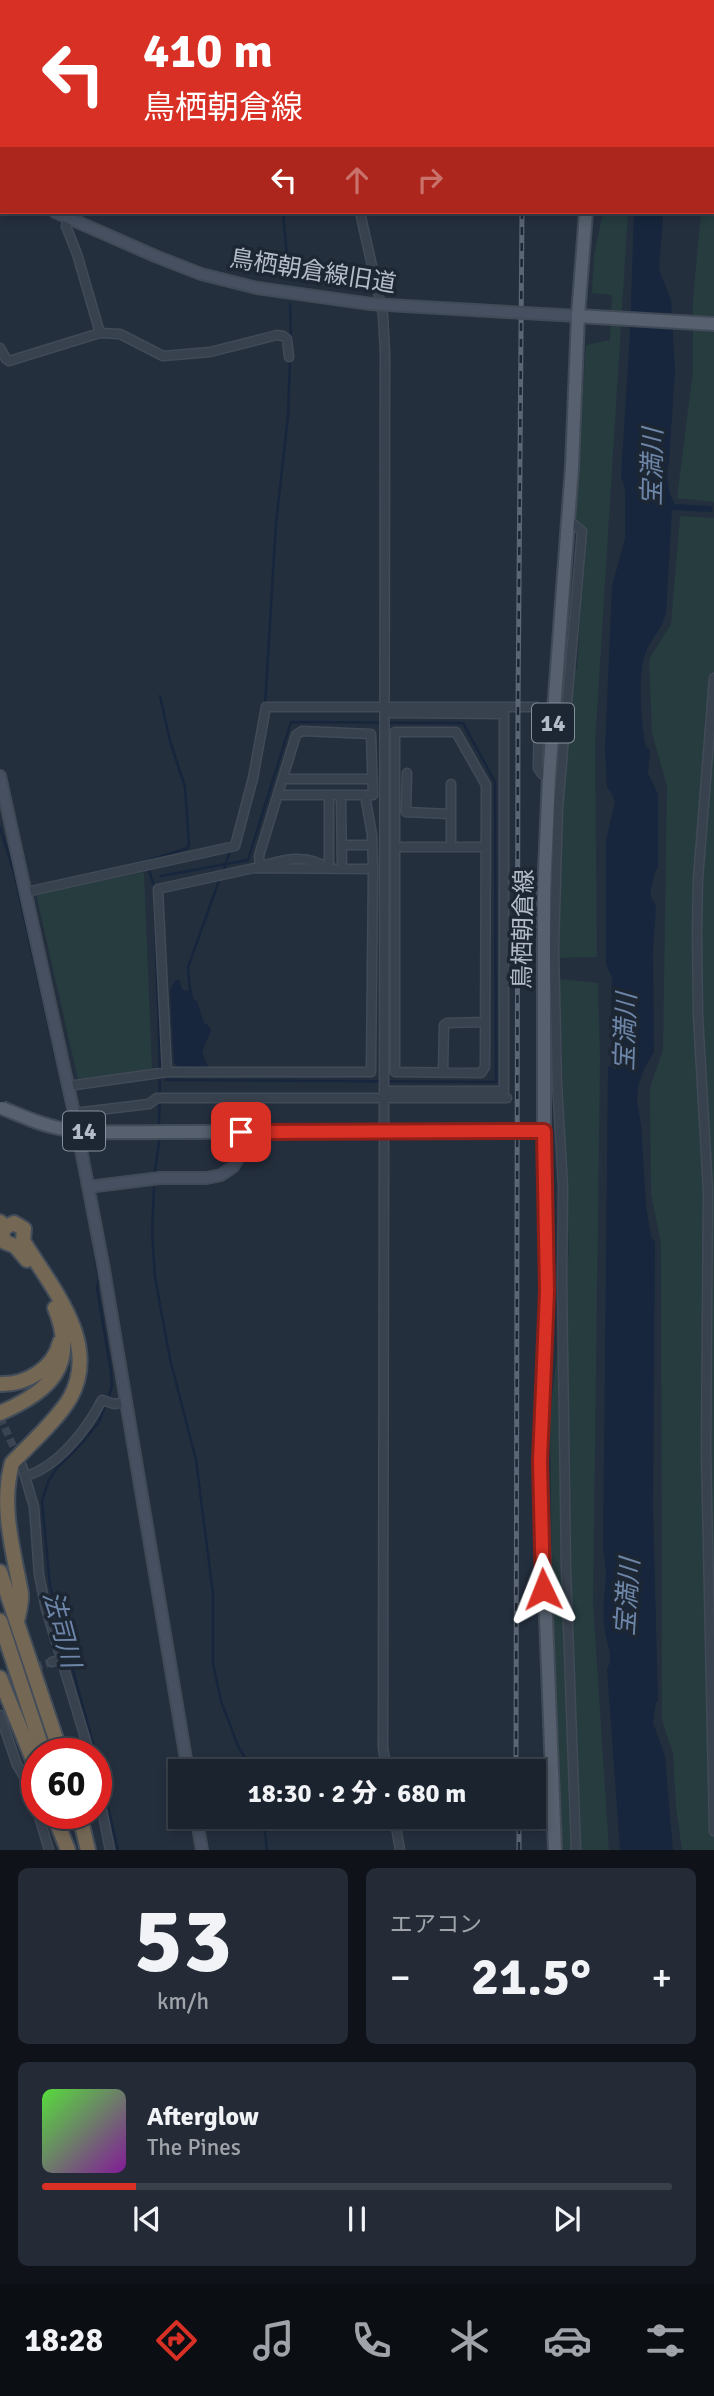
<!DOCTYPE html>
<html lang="ja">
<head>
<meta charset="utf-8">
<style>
  body { margin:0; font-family:Signika,"Noto Sans JP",sans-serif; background:#242b36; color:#f1f3f6; height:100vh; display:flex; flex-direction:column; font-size:26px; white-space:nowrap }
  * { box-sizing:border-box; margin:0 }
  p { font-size:23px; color:#a0a4aa }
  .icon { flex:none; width:38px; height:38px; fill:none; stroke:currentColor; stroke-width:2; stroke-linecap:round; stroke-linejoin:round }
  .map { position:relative; height:1850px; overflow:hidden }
  .details { display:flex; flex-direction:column; gap:18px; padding:18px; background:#0f1319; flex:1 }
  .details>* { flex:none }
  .hud { position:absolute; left:0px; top:0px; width:714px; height:214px; box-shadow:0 4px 10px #0003,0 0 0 2px #39404a; background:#d93025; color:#fff; overflow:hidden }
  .speed { position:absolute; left:21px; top:1738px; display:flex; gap:14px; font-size:35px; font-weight:700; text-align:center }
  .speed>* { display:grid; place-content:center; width:91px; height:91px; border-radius:50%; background:#1b232e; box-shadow:0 4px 10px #0003,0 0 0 2px #39404a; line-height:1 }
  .speed .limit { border:10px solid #d22; background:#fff; color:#111 }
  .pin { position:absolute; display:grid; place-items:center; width:60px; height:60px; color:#fff; margin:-30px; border-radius:14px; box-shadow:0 4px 10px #0006 }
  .me { position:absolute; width:77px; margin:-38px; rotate:358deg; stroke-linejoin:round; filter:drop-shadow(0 0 5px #0008) }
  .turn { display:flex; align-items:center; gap:24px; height:147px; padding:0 28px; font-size:32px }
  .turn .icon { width:91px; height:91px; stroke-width:2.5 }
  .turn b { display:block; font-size:49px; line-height:60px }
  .lanes { display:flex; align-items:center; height:66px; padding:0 28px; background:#0003; justify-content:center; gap:35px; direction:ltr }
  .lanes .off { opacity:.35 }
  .big { font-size:52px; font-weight:800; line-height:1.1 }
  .details .tile { flex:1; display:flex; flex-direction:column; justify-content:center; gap:10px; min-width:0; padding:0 24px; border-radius:10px; background:#242b36 }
  .details .dial { align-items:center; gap:0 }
  .dial b { font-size:91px; line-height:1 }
  .song { display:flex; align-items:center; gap:21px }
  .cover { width:84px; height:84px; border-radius:10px; background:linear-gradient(135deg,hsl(110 70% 55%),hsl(290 70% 35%)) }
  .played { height:7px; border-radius:4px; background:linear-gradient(90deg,#d93025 15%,#39404a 15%) }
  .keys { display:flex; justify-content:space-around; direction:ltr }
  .heat { display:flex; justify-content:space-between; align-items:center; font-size:38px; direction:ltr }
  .details .tiles { flex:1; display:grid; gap:18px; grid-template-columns:1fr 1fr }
  .tile:last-child { grid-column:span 2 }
  .trip { position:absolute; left:168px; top:1759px; width:378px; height:70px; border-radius:0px; background:#1b232e; box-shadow:0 4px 10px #0003,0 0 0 2px #39404a; font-weight:800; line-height:70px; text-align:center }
  .tabs { display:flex; height:112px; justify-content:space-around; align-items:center; background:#0b0e12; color:#a0a4aa }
  .tabs .icon { width:49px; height:49px }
  .tabs .current { color:#d93025 }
  .tabs b { font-size:32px; color:#f1f3f6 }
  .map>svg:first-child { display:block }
  .green { fill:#263c3f }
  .water { fill:#17263c }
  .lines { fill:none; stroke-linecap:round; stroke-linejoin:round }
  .stream { stroke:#17263c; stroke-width:2.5 }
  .street-tunnel { stroke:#3a4453; stroke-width:8; stroke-dasharray:8 4; stroke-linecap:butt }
  .street-casing { stroke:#414a57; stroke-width:11 }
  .secondary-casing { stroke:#414a57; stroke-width:14 }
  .primary-casing { stroke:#414a57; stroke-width:16 }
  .highway-casing { stroke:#434c59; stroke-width:18 }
  .street { stroke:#38414e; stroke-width:8 }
  .secondary { stroke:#465061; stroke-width:10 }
  .primary { stroke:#56606e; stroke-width:12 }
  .highway { stroke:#746855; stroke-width:14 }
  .rail-casing { stroke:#5a6575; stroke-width:5 }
  .rail { stroke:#1d2633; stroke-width:2.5; stroke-dasharray:8; stroke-linecap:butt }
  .secondary-bridge-casing { stroke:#414a57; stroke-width:14; stroke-linecap:butt }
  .primary-bridge-casing { stroke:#414a57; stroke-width:16; stroke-linecap:butt }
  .secondary-bridge { stroke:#465061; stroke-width:10 }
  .primary-bridge { stroke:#56606e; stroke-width:12 }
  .route-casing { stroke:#8d1f18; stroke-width:18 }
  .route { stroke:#d93025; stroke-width:12 }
  .labels { text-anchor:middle; stroke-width:7; stroke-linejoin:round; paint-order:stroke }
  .shield { fill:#1d2633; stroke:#878f9c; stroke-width:2 }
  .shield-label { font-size:23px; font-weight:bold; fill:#b4bcc9 }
  .street-label { font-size:24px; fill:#b4bcc9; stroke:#1d2633 }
  .water-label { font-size:26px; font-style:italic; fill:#6d86a8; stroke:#1d2633 }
</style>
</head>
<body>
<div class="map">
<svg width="714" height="1850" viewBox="0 0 714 1850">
  <rect width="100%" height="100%" fill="#242f3e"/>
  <path class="green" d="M714 105V502L677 498 693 370V300L701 212H712Z
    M603 212H628L595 744 597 957 557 958 551 869 562 670H577L585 532 574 521 586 345 610 340 612 295 592 293 594 256Z
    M680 516 714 518V1850H682L676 1807 673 1753 662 1720 661 1243 651 1193 650 1087 663 1050 667 786 652 733 649 659 671 624Z
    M144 872 152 1069 78 1079 36 894Z
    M559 979 598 983 600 1059 593 1603 609 1850H561L552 1586 550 1415 569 1252Z"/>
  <path class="water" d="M634 212H661L663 218 659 269 671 300 675 370 669 463C665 472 669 497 675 504L710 506 713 508 712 512 672 510 666 613C662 630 648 641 644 658 638 677 641 727 646 747L650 750 648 773 658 794V868L655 871 650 894 656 906 653 951 654 1052 645 1067 638 1086 637 1101 641 1125 646 1205 651 1237 655 1242 653 1508 658 1701 656 1702 653 1723 665 1756 673 1850H620L607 1669C614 1658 607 1644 605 1632 602 1612 604 1595 606 1576 606 1567 604 1557 603 1548L608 1067 610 1066 616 1070 618 1054 613 1042 611 1023 612 977 606 964V840L615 802 612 794 607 787 605 750 612 586 625 539V489L621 476 630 332Z
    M175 980H180L181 988 185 991 192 990 193 999 197 1001 204 1023 209 1026 211 1031 202 1052 208 1067 178 1066 174 1063 170 991Z"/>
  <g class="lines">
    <path class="stream" d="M283 212 289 280
      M290 304 291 339
      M160 696 170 741 185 787 189 844 188 848 146 861 154 886 160 1069
      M265 706 276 523 288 416 290 360
      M0 828 14 872 71 1126
      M223 872 231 848
      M161 876 248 860 291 722 463 723 495 782 496 1082 166 1080
      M190 991 188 967 220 878
      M159 1129 160 1076
      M155 1171 160 1135
      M154 1188 152 1233 155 1277 170 1359 196 1460 213 1594V1664L221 1701 238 1746 253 1771
      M91 1228 99 1280 97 1288 111 1372 112 1385 109 1397 99 1422 82 1443 56 1469 48 1482 42 1501 50 1586 96 1754
      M96 1756 118 1850
      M263 1816 267 1850"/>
    <path class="street-tunnel" d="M0 1417 19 1459
      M0 1678 52 1662"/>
    <defs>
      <path id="street" d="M89 2 91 0
        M653 2V0
        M0 23 2 22
        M0 76 2 80
        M360 212 383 315 385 353 384 1124
        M68 219 66 226 77 254 100 333
        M0 348 6 359 9 361 100 333 120 334 163 356 210 352 277 335 283 336 287 339 289 357
        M568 520 582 531 558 808 554 948 557 1082 563 1187 562 1280 566 1568 576 1850
        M714 678 698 879 697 932 698 1015 708 1191 706 1451 714 1831
        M395 732H456L486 785 485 1067 481 1073 395 1072Z
        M407 773 406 812 450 814
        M283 779H373
        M451 784V847
        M278 795H368
        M341 795 342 869
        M342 845H372
        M395 847H486
        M329 869C308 853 282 859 260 867L259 856 296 735 302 731 371 734 373 795
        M329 869V795
        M26 892 235 846 253 778 266 707H536L539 713 538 768 542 774 549 778
        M167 1072 158 889 254 868 373 869
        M443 1073 444 1025 447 1023 485 1022
        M68 1086 167 1072H371L373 869 372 835 365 795
        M384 1091H504V714L392 713
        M74 1113 149 1104 157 1098H507
        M384 1141 383 1748 387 1771
        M22 1466 34 1507 39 1575 46 1609 90 1754
        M26 1476C59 1466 87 1429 102 1400L114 1404 126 1402
        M52 1662 63 1658
        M0 1715 17 1765 31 1788 37 1809
        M96 1779 110 1850
        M38 1813 49 1850
        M394 1816 400 1850"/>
      <path id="secondary" d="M337 2V0
        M0 155 2 154
        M0 186 2 187
        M55 212 155 256 201 274 257 288 371 304
        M542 314 578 316
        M0 776 74 1113 103 1264 188 1771
        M88 1187 160 1178H207L221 1175 233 1167 239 1157 241 1131
        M196 1816 202 1850"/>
      <path id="primary" d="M635 2V0
        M578 316 714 324
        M169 1132 505 1131
        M555 1850 540 1461 547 1291 544 1131V893L549 778 572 467 578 316 586 212"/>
      <path id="highway" d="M0 1222 4 1228 2 1235 5 1242 15 1246 27 1260
        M4 1228 14 1223 24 1229 23 1241C51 1287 101 1343 70 1398 58 1419 29 1445 12 1463 0 1506 13 1549 21 1593 22 1602 19 1612 17 1621
        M0 1384C25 1385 54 1369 60 1342
        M0 1413C51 1391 78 1365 55 1308
        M0 1572 61 1754
        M0 1621 44 1754
        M0 1678 37 1770
        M53 1813 68 1850
        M79 1813 88 1850"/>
    </defs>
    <use href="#street" class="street-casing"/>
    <use href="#secondary" class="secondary-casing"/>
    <use href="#primary" class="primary-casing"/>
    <use href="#highway" class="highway-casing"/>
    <use href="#street" class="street"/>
    <use href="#secondary" class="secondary"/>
    <use href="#primary" class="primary"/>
    <use href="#highway" class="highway"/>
    <defs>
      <path id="rail" d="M511 0V2
        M516 1771 518 707 522 212
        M519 1850V1816"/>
    </defs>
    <use href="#rail" class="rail-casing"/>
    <use href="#rail" class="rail"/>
    <defs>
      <path id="secondary-bridge" d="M371 304 542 314"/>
      <path id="primary-bridge" d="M2 1108C22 1116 43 1126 64 1129 99 1134 134 1132 169 1132
        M505 1131H531"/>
    </defs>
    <use href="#secondary-bridge" class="secondary-bridge-casing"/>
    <use href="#primary-bridge" class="primary-bridge-casing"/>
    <use href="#secondary-bridge" class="secondary-bridge"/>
    <use href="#primary-bridge" class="primary-bridge"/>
  </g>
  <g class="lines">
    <defs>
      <path id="route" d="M241 1132 544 1131 547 1291 540 1461 543 1589"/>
    </defs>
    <use href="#route" class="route-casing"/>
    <use href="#route" class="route"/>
  </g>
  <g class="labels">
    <g class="shield">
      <rect x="532" y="703.5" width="42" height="39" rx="5"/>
      <rect x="63" y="1111.5" width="42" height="39" rx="5"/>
    </g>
    <g class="shield-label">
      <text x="553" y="731">14</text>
      <text x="84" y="1139">14</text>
    </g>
    <g class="street-label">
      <text transform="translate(313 271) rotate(9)" y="8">鳥栖朝倉線旧道</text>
      <text transform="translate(523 929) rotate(-89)" y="8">鳥栖朝倉線</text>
    </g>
    <g class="water-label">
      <text transform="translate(652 467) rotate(-89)" y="9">宝満川</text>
      <text transform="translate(625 1032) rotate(-88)" y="9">宝満川</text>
      <text transform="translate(627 1597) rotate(-86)" y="9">宝満川</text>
      <text transform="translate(62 1629) rotate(75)" y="9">法司川</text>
    </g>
  </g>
</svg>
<div class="speed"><div class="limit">60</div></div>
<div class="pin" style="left:241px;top:1132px;background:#d93025"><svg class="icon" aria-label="arrive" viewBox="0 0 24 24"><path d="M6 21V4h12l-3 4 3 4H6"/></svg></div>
<svg class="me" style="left:543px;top:1589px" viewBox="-20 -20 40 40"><path d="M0-17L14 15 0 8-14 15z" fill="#d93025" stroke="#fff" stroke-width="4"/></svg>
<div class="trip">18:30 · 2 分 · 680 m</div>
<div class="hud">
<div class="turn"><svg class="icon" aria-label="left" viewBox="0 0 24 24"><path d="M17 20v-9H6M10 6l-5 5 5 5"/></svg><div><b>410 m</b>鳥栖朝倉線</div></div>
<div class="lanes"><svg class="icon" aria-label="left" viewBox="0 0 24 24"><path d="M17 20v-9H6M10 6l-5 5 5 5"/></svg><svg class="icon off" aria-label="ahead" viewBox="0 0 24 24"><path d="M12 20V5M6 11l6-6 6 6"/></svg><svg class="icon off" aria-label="right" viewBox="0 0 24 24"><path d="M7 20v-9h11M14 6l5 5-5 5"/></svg></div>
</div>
</div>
<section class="details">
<div class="tiles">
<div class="tile dial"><b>53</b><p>km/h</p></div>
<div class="tile"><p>エアコン</p>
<div class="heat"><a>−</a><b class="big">21.5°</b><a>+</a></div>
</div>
<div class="tile">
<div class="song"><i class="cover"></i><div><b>Afterglow</b><p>The Pines</p></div></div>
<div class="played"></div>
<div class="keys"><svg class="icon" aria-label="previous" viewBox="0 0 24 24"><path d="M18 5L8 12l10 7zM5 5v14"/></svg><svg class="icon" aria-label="pause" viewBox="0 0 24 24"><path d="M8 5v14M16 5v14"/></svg><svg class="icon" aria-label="next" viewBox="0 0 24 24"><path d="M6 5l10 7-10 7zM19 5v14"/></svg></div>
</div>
</div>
</section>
<nav class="tabs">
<b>18:28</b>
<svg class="icon current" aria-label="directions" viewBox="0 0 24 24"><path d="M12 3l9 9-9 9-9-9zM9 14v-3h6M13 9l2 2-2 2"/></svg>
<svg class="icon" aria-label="music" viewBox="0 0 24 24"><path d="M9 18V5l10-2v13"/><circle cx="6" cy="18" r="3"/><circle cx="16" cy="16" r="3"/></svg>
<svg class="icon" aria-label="phone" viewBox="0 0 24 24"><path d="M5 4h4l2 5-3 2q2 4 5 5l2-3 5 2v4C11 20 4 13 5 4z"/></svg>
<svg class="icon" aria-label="climate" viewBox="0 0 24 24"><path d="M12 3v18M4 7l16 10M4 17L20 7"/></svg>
<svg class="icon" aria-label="car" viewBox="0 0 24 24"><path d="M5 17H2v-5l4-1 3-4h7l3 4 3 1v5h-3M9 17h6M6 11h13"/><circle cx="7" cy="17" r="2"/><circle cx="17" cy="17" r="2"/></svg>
<svg class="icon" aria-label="filters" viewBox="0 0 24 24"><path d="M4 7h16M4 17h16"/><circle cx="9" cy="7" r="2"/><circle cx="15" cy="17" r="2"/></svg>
</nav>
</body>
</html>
